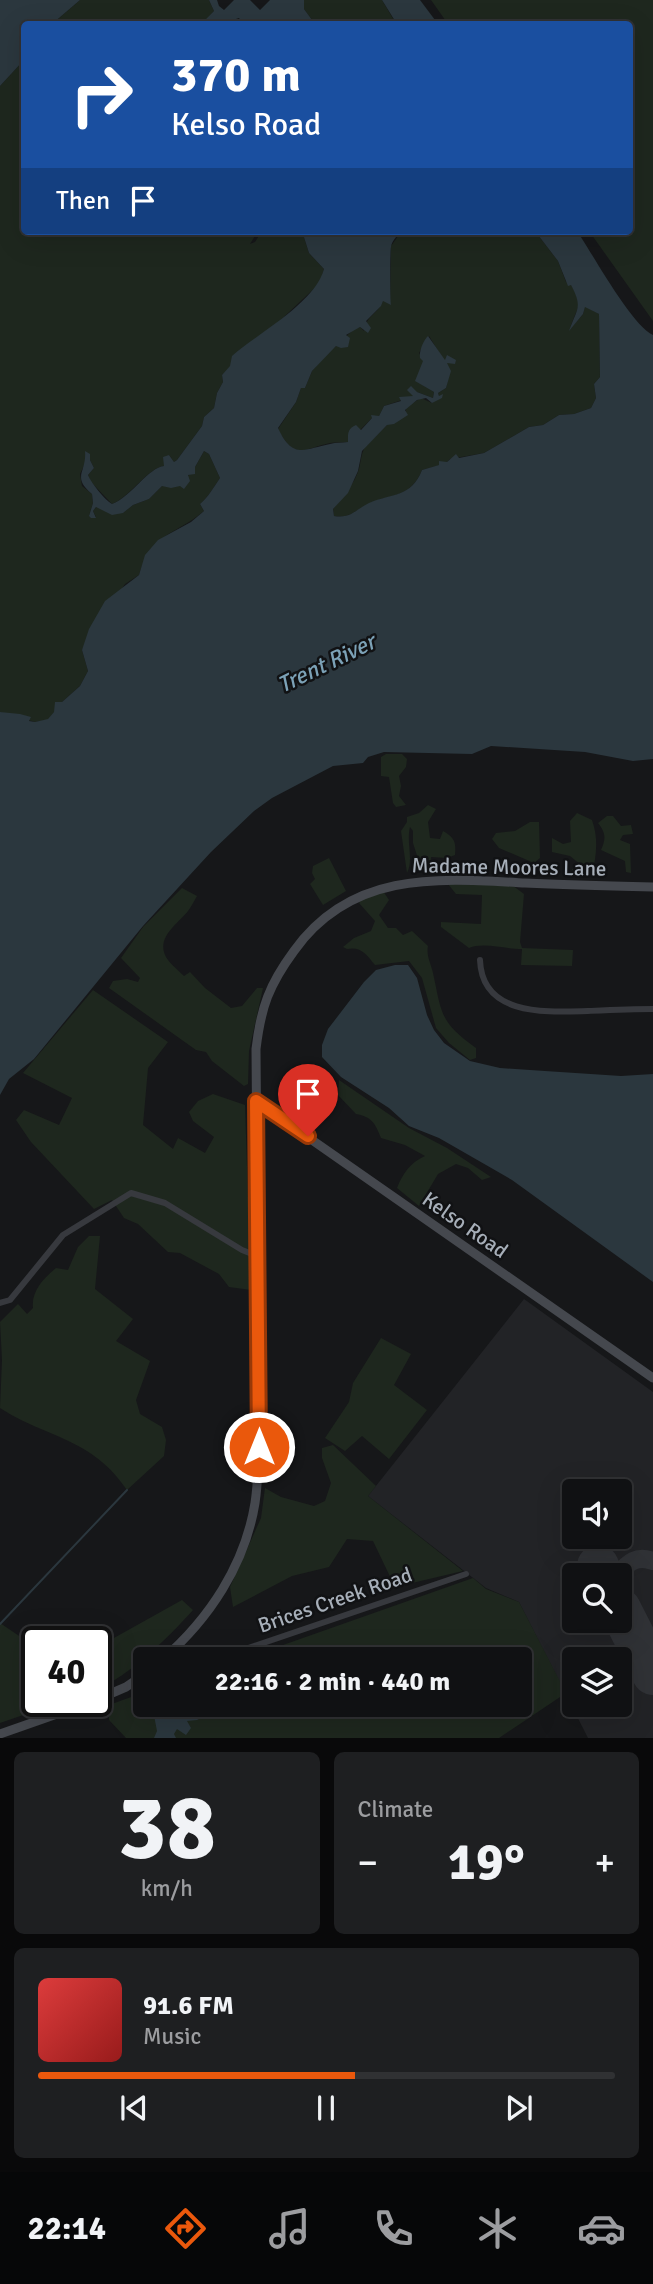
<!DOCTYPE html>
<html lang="en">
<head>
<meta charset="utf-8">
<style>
  body { margin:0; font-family:Signika,sans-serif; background:#1e1f21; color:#f1f3f6; height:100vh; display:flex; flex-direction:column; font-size:26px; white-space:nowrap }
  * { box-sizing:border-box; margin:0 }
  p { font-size:23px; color:#9c9da0 }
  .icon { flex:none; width:38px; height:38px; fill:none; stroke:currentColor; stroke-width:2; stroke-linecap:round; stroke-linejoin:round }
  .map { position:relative; height:1738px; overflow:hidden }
  .side { display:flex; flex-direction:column; gap:14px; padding:14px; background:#09090a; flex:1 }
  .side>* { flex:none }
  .banner { position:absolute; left:21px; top:21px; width:612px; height:214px; border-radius:7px; box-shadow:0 7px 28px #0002,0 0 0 2px #303133; background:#1a4fa0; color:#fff; overflow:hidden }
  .tools { position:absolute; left:562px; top:1479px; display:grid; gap:14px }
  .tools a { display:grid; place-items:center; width:70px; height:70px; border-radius:7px; background:#101113; box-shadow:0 7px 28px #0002,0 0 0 2px #303133; font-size:35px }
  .speed { position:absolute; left:21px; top:1626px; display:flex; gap:14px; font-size:35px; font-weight:700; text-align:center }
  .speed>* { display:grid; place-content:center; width:91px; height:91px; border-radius:50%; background:#101113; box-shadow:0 7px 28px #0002,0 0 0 2px #303133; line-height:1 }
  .speed .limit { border:4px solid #111; border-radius:10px; background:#fff; color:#111 }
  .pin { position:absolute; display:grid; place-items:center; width:60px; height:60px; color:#fff; margin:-72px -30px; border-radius:50% 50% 50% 0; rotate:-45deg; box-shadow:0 0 7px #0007 }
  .pin .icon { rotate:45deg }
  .me { position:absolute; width:77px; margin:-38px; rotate:0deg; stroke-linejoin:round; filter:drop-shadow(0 0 5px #0008) }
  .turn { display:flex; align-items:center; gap:24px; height:147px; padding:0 35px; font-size:32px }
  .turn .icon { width:91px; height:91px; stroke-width:2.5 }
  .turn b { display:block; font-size:49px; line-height:60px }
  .then { display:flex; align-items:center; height:66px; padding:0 35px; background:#0003; gap:14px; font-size:26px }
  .big { font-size:52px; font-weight:800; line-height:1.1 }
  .side .tile { flex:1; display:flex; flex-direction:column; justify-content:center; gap:10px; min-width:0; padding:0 24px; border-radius:10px; background:#1e1f21 }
  .side .dial { align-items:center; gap:0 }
  .dial b { font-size:91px; line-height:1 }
  .song { display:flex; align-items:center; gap:21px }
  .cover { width:84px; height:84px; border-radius:10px; background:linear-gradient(135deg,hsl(0 70% 55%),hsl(0 70% 35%)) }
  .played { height:7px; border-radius:4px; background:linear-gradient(90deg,#ea580c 55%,#303133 55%) }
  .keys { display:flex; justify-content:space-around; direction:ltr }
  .heat { display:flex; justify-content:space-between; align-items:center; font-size:38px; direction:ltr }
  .side .tiles { flex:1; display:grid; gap:14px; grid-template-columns:1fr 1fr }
  .tile:last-child { grid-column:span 2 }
  .trip { position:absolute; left:133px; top:1647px; width:399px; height:70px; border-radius:7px; background:#101113; box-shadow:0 7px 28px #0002,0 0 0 2px #303133; font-weight:800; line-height:70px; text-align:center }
  .tab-bar { display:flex; height:112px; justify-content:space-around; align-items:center; background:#060708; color:#9c9da0 }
  .tab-bar .icon { width:49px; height:49px }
  .tab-bar .current { color:#ea580c }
  .tab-bar b { font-size:32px; color:#f1f3f6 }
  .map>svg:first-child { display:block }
  .built { fill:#222326; fill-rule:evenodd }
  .green { fill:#1e271e }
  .water { fill:#2b373e }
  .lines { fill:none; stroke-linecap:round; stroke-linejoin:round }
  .stream { stroke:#2b373e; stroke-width:2 }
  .taxiway { stroke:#303236; stroke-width:18 }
  .runway { stroke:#303236; stroke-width:42 }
  .street { stroke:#37393e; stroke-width:6 }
  .secondary { stroke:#45484e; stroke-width:9 }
  .route-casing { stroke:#983908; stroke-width:18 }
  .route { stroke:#ea580c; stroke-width:12 }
  .labels { text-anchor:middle; stroke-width:5; stroke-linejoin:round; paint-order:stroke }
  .street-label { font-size:21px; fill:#a7afb9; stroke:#111214 }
  .water-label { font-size:23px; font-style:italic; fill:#7ca2b7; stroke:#111214 }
</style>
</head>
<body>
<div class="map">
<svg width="653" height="1738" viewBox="0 0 653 1738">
  <rect width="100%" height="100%" fill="#161719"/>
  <path class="built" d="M524 1299 653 1392V1738H588L519 1602 486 1588 368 1496ZM574 1491H620V1536H574ZM574 1575H620V1620H574ZM574 1659H620V1704H574Z"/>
  <path class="green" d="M80 0H209L214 11 204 22 212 24H52Z
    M304 0H382L395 22 394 24H315L304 9Z
    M431 0H653V321L589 231H630V24H448Z
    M24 60V231H258L250 244 255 242 262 231H302L309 253 324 269 320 283 222 375 223 382 217 393 214 408 204 417 202 426 177 460 174 462 169 455 164 466C149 467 130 497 112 504L91 482 88 475 94 468 90 460 86 461 80 474 82 486 92 494 93 503 89 516 96 517 93 511 96 507 123 513 133 505 149 499 162 486H180L195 467 204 451 209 454 220 478C213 488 209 496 200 504L204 511C174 536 152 532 139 575L125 584 82 650 88 671 80 686 62 702 48 720 35 722 0 712V86Z
    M413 231H535L558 261 566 282 571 284C584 309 577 305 570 329L583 314 585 306 599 314 600 377 594 384 596 398 591 408 574 414 559 415 543 425 529 427 484 453 450 459 447 462H439L440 465 422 470C411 498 392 493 369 504 355 510 350 519 334 516L333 509C343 496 354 485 359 469 361 461 361 454 365 447L388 424C396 424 400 419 406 413V407L421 398 432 403 439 396 438 393 446 388 450 371 429 336 419 353 424 361 421 384 434 392 433 398 417 392H410L414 396 384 406 379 416 373 417 348 442C342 443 336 442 330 443 303 449 295 461 278 429L296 402 301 388H305L312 371 321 360 354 329 360 327 364 331C366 315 379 314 383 300L390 304 391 246 401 232 409 235Z
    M386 754H402L407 759 406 767 399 776 401 786 399 796 406 805 396 807 393 803 389 777 381 776V757Z
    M428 805 436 809 428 822 430 838 440 839 443 831C455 838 456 842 455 855L447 858 431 857 430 867 421 868 413 843V831L410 827C406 843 414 859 407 873L401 831 407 822V817L419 813Z
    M577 813 592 820C599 840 596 856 592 876L571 874 572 869 581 870V865L570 856 552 852V838L563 844 571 842 570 821Z
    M607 816H613L621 826 631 825 633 834 623 835 620 840 630 844 631 873 626 872 625 861 601 850C606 839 606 833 598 823Z
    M530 822H539L540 858 534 863 499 848 492 839 496 833 515 831Z
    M329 858 346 891 323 905 310 884 315 879 312 873 313 866Z
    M448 884 512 885 524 894 520 942 522 948 573 950 572 966 521 965 522 949C506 949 483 942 469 948L441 927V922L481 924 482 895 456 894Z
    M182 888 197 896C194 901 191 907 188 911 179 923 157 936 165 955 168 962 178 970 184 976L190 972 205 988 231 1008 242 1006 257 988H263L249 1051 248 1084 244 1086 212 1061 206 1052 196 1050 109 988 113 981 127 979 138 982 140 978 121 958 143 927Z
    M383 891 389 900 379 915 388 928H396L403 935 412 931 428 946C426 956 431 963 433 973 442 1015 440 1022 476 1048V1058L470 1060 449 1043 436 1028 422 978 409 961 375 965C367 955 361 946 347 949L343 947 354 938 371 931 375 921 359 903 363 898Z
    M93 990 168 1042 148 1068 143 1125 173 1149 178 1138 205 1153 214 1137 193 1121 189 1112 198 1101 213 1094 245 1105 251 1290 229 1287 219 1274 180 1253 168 1252 138 1224 124 1218 112 1200 94 1209 31 1142 16 1120 24 1110 59 1125 72 1098 23 1073Z
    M339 1080 409 1128 447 1148 491 1177 482 1180 468 1168 456 1164 438 1174 419 1206 397 1188C403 1173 410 1163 425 1156L405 1145 381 1138C375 1123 372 1117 356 1114L338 1095Z
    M89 1236H100L95 1289 133 1319 116 1341 150 1361 136 1400 140 1414 162 1427 166 1440 164 1456 127 1490C91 1437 48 1439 0 1408L2 1360 0 1322 18 1304 27 1314 33 1308C31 1291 44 1278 56 1268L68 1270 78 1247Z
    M381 1338 411 1354 394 1385 427 1410 389 1459 362 1436 345 1451 325 1438 349 1402 353 1383Z
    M333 1445 376 1486 368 1496 463 1571 395 1587 373 1541 347 1539 329 1567 292 1576 233 1607 230 1587 261 1518 265 1488 281 1497 314 1506 325 1501 331 1483 322 1458V1448Z
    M473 1578 486 1589 519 1602 566 1693 499 1738H126L109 1720V1705L145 1692V1704H520V1659H243Z
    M182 1600 193 1610C169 1637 129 1676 96 1690V1648Z
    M0 1623 37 1648V1701H64L0 1723Z"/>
  <path class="water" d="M0 0H80L52 24H24V60L0 86Z
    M209 0H217L219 6 224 10 234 0H250L260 10 270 0H304V9L315 24H243L239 18C222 24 219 24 203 22L214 11Z
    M382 0H420L438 24H394L395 21Z
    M302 231H413L410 235 400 233C396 237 392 241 391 247 390 253 390 301 391 305L383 301 381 306 366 321 371 328 368 333 360 327 346 335 350 338 348 347 341 348 336 346 312 371 305 388H301L296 402 278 428C293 460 304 449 330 444 336 442 342 443 348 442 348 434 347 429 356 425L361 430 372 418 371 415 379 416 384 406 401 401 399 397 413 396 407 390 411 386 417 392 433 398 434 392 415 381 423 361 420 358C419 351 423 341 428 336L445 360 447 355 456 360 455 364 447 363 451 371 446 388 438 393 439 396 443 394 442 398 432 403 426 398 417 400 405 410 408 415 394 424 387 425 362 451 358 471 348 493 333 509 334 516C351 519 356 509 369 503 392 493 411 498 422 470L439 465V461L447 462 456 454 459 458 484 453 529 427 543 425 559 415 574 414 591 408 596 398 594 384 600 377 599 314 585 307 583 314 569 331C577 308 583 308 571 285L568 286 558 261 535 231H577C592 253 632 326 653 335V759L633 761 585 752 491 746 472 754 384 752 368 757 363 763 333 766 272 798 254 811 211 852 143 926 34 1059 9 1079 0 1095V712L20 714 31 717 29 721 35 722 48 719 54 712 55 702H62L80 686 88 671 82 650 89 629 105 601 139 575 145 555 158 540 191 522 204 511 200 504C209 496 213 488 220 478L209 454 204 451 195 467V474L188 475 190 481 184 489 180 486 171 488 162 486 149 499 133 505 123 513 112 515 96 507 93 511 96 518H91L89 516 93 503 92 494C71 476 87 473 85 451L90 454V460L94 468 88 475C92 484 104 499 112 504 131 497 149 467 164 466L163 457 169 455 174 462 177 460 202 426 204 417 214 408 217 393 223 382 222 375 230 366 232 356C258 333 315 303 324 269L309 253Z
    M395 965H408L417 978 427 1015 434 1030 444 1043 470 1061 500 1068 545 1071 621 1076 653 1074V1282L512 1180 439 1138 409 1126 389 1108 341 1077 322 1057V1045L328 1029 364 982 376 970Z
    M152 1705H210V1713L197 1720 187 1721 191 1728 186 1735 177 1729 174 1734 176 1738H154L157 1731Z"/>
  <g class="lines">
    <path class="stream" d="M0 1624 127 1490"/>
    <path class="taxiway" d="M618 1575C628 1562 637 1555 653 1561"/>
    <path class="runway" d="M598 1566 602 1575
      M620 1609 653 1674"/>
    <path class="street" d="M480 960C482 1017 548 1012 588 1011 610 1010 631 1009 653 1009
      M0 1303 10 1300 63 1235 131 1193 165 1203 242 1250 257 1256
      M216 1659 466 1574
      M134 1685 145 1682"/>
    <path class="secondary" d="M256 1101 653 1378
      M163 1659C209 1619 245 1565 255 1503 259 1476 259 1449 259 1422L256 1049C261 1007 269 985 294 951 351 871 437 878 525 883 568 885 610 886 653 887
      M96 1700 126 1687 145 1674
      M0 1734 94 1701"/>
  </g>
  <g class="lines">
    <defs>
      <path id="route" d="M259 1447 256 1101 308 1136"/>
    </defs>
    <use href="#route" class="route-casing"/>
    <use href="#route" class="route"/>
  </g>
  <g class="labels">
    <g class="street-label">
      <text transform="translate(509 867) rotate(1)" y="7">Madame Moores Lane</text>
      <text transform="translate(465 1225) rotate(35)" y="7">Kelso Road</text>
      <text transform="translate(335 1600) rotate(-19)" y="7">Brices Creek Road</text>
    </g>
    <g class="water-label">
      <text transform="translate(326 663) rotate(-26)" y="8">Trent River</text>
    </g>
  </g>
</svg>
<div class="tools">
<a><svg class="icon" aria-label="sound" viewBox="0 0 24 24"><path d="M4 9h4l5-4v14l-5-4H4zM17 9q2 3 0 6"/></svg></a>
<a><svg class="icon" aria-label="search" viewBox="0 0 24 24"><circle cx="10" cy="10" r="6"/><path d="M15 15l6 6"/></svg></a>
<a><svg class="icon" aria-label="layers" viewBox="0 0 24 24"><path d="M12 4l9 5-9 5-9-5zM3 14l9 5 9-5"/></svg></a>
</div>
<div class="speed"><div class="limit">40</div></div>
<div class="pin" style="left:308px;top:1136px;background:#d93025"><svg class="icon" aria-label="arrive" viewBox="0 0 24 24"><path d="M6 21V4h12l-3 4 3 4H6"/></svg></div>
<svg class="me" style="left:259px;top:1447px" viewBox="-20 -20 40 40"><circle r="17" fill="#ea580c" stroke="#fff" stroke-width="3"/><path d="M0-11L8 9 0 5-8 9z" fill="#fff"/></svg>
<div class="trip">22:16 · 2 min · 440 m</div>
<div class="banner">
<div class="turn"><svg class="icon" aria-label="right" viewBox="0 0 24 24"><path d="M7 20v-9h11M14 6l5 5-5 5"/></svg><div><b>370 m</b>Kelso Road</div></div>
<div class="then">Then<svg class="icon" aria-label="arrive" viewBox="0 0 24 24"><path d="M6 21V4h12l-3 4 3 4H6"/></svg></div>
</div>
</div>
<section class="side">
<div class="tiles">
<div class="tile dial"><b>38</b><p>km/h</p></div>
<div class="tile"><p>Climate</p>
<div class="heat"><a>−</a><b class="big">19°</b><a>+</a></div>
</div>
<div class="tile">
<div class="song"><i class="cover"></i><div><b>91.6 FM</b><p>Music</p></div></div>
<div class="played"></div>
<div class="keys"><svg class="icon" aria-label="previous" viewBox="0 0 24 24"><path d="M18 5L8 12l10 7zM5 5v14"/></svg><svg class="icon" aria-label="pause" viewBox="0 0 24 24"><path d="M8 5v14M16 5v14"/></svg><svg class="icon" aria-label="next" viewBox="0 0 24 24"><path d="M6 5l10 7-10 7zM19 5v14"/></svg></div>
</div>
</div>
</section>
<nav class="tab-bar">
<b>22:14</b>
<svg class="icon current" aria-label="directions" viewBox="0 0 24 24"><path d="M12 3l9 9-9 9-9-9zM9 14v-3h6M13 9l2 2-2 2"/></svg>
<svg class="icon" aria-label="music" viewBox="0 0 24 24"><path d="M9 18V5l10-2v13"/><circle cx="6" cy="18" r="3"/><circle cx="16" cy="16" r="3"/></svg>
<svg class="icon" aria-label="phone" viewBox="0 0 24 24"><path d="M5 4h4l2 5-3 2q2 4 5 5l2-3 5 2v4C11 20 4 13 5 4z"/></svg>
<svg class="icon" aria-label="climate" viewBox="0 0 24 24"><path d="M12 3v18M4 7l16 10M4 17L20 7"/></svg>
<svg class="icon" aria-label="car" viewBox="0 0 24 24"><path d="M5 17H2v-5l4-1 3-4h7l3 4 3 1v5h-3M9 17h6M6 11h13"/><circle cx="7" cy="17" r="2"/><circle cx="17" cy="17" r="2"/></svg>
</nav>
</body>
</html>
